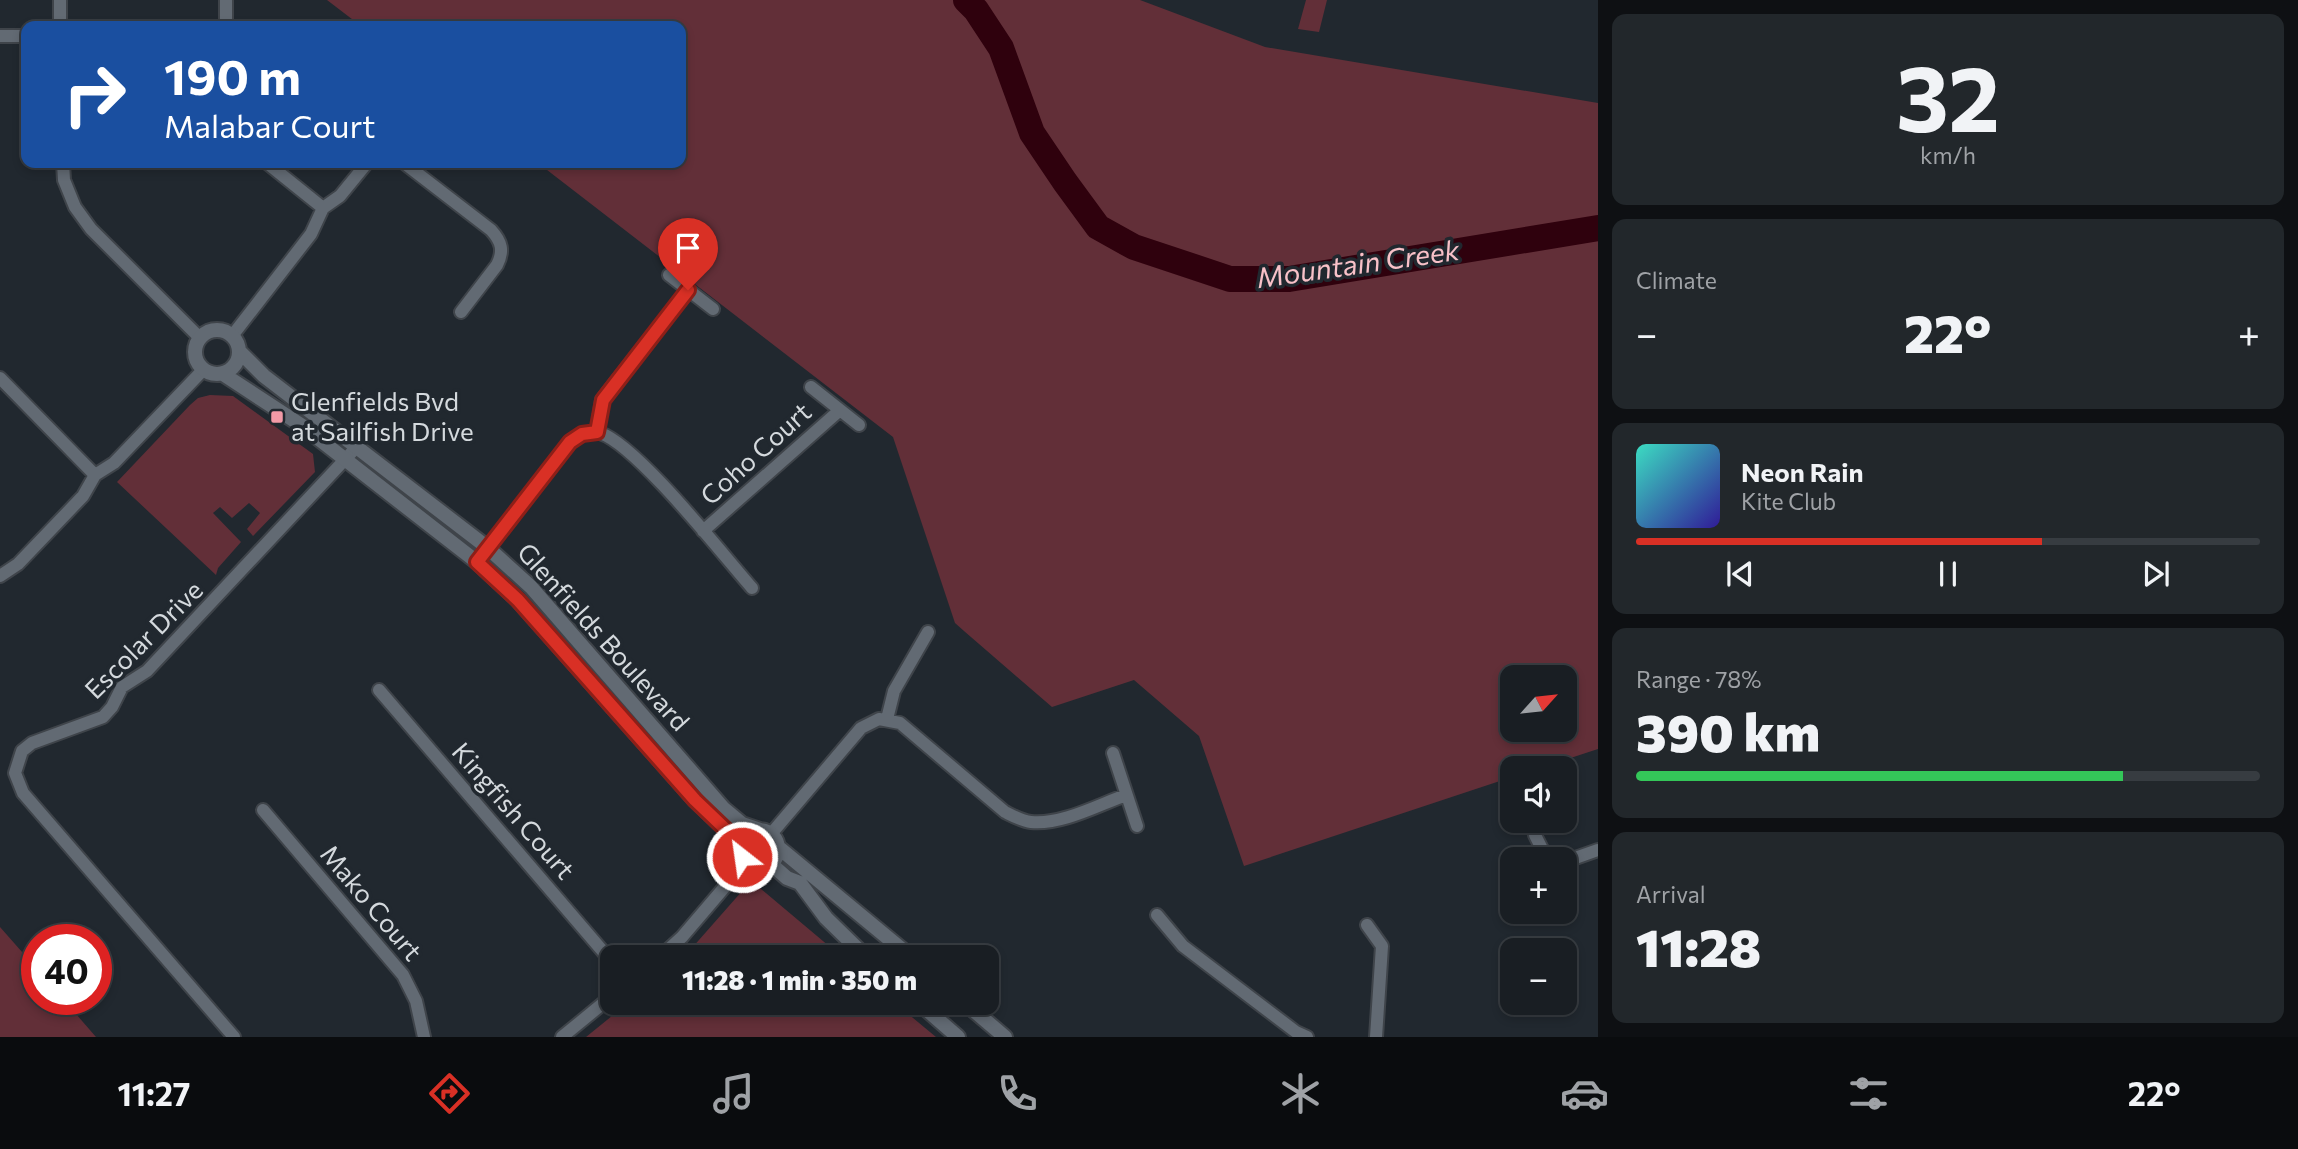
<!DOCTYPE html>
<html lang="en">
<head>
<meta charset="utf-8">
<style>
  body { margin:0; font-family:Commissioner,sans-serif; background:#22272b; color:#f1f3f6; height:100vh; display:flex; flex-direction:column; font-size:26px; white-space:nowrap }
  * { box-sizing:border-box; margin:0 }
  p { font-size:23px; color:#9fa2a6 }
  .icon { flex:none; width:38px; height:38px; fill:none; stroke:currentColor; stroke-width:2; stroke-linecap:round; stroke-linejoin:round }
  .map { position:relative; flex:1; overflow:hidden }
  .drawer { display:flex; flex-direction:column; gap:14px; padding:14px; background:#0e1013; width:700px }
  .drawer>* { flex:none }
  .top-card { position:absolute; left:21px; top:21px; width:665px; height:147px; border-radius:14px; box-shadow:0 4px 10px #0003,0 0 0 2px #373c41; background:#1a4fa0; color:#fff; overflow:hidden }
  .needle { width:46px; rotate:63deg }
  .controls { position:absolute; left:1500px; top:665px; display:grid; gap:14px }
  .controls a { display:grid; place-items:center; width:77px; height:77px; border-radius:14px; background:#191e23; box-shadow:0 4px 10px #0003,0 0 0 2px #373c41; font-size:35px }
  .speed { position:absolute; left:21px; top:924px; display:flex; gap:14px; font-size:35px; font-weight:700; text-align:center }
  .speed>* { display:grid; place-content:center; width:91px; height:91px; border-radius:50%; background:#191e23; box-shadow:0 4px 10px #0003,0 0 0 2px #373c41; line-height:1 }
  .speed .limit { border:10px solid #d22; background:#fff; color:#111 }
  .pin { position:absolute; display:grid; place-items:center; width:60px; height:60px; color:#fff; margin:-72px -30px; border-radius:50% 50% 50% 0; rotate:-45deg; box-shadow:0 0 7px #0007 }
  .pin .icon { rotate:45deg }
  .me { position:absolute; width:77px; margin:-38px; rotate:330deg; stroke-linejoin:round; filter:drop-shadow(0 0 5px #0008) }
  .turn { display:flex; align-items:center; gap:24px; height:147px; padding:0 28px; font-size:32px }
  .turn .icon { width:91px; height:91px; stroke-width:2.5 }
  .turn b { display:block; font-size:49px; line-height:60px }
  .big { font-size:52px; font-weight:800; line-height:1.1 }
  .drawer .tile { flex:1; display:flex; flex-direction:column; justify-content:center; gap:10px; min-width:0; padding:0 24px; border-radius:14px; background:#22272b }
  .drawer .dial { align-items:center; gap:0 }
  .dial b { font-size:91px; line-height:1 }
  .song { display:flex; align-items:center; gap:21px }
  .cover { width:84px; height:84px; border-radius:10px; background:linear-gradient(135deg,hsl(170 70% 55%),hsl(250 70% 35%)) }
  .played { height:7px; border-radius:4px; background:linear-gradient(90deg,#d93025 65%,#373c41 65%) }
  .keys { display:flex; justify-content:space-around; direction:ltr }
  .heat { display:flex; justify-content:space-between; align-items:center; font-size:38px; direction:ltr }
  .charge { height:10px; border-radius:5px; background:linear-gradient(90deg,#34c759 78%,#373c41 0) }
  .trip { position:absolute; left:600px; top:945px; width:399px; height:70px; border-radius:14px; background:#191e23; box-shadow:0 4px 10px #0003,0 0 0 2px #373c41; font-weight:800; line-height:70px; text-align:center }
  .dock { display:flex; height:112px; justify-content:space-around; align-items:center; background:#0a0c0e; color:#9fa2a6 }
  .dock .icon { width:49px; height:49px }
  .dock .selected { color:#d93025 }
  .dock b { font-size:32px; color:#f1f3f6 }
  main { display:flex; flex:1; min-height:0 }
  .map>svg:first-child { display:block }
  .green { fill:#622f38; fill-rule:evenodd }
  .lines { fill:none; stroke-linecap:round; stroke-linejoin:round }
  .river { stroke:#2f010d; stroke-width:26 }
  .minor-casing { stroke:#3f444a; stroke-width:16 }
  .tertiary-casing { stroke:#3f444a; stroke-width:18 }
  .minor { stroke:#626a73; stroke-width:12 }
  .tertiary { stroke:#626a73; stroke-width:14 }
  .route-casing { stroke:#8d1f18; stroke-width:18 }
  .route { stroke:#d93025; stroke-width:12 }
  .poi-dot { fill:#f39aa7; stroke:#21282f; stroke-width:2.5 }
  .labels { text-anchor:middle; stroke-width:7; stroke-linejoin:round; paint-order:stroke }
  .poi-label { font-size:26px; fill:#d4d9dd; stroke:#21282f; text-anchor:start }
  .street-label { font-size:26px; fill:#d4d9dd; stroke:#21282f }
  .water-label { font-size:28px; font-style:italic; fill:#f8c1c8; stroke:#21282f }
</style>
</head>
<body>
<main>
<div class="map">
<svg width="1598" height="1037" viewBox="0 0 1598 1037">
  <rect width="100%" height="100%" fill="#21282f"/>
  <path class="green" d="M327 0H1140L1265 47 1598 103V749L1540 768H1512V777L1244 866 1199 736 1134 680 1052 707 964 631 955 623 893 437 538 163H681V26H361ZM1564 677V730H1512V677Z
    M1306 0H1327L1319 32 1298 29Z
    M210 395 233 396 313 454 315 472 253 536 247 529 260 513 249 503 232 518 220 507 213 513 241 542 218 568 216 575 117 482 190 405 198 398Z
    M755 886 761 889 842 957H684L743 890Z
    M0 927 37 969V999H63L96 1037H0Z
    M628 1003H895L936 1037H586Z"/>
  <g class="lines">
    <path class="river" d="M966 0 976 10 1001 48 1032 133 1065 182 1098 227 1134 247 1230 279H1289L1598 228"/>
    <defs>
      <path id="minor" d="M60 0V26
        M226 0V26
        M0 36H26
        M63 163 64 180 75 207 91 229 200 338
        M267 163 323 208
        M404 163 491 230C502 242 504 251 497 265L461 312
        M669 275 713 309
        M232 336 311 234 323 208 340 196 367 163
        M0 378 95 475
        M811 387 859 425
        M597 432 602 400 688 290
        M703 531 840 410
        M477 562 570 442C579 435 589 430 600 433 637 445 723 555 752 588
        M0 576 18 564 83 496 95 475 114 463 204 369
        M379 690 612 962
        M887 719 894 691 928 632
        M1113 753 1137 826
        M263 810 403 975 416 1001 424 1037
        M771 834 861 728 879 719 900 723 1005 812C1013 816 1022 821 1031 822 1062 825 1098 805 1126 795
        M1535 835 1547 859
        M1564 862 1598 850
        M1558 912 1559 917
        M1157 915 1183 946 1296 1032 1307 1037
        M1367 925 1382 946 1376 1037
        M660 957 682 937 746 862
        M234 1037 23 793 15 773 22 751 32 743 103 717 112 707 122 687 147 671 352 452
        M562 1037 612 996"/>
      <path id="tertiary" d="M195 352a22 22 0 1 1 44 0a22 22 0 1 1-44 0Z
        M239 351 264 376 488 548 531 587 724 809 742 824 760 830
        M223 374 301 425 477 562 518 600 695 800 741 844
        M740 849a19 19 0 1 1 38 0a19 19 0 1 1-38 0Z
        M778 847 911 957
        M771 864 787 878 800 883 826 918 866 957
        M919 1003 958 1037
        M965 1003 1005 1037"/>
    </defs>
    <use href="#minor" class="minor-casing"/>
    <use href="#tertiary" class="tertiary-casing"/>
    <use href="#minor" class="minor"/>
    <use href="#tertiary" class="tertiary"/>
  </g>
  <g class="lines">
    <defs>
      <path id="route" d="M688 290 603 400 597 432 582 434 570 442 477 562 518 600 695 800 741 844 742 857"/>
    </defs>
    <use href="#route" class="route-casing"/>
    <use href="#route" class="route"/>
  </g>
  <rect class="poi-dot" x="270" y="410" width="14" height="14" rx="3.5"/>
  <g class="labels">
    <g class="poi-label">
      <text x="291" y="411">Glenfields Bvd<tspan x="291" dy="30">at Sailfish Drive</tspan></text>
    </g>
    <g class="street-label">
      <text transform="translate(756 454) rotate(-42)" y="9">Coho Court</text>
      <text transform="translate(603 637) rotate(48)" y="9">Glenfields Boulevard</text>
      <text transform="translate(144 640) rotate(-45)" y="9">Escolar Drive</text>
      <text transform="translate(513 811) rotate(49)" y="9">Kingfish Court</text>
      <text transform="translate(371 903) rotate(50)" y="9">Mako Court</text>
    </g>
    <g class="water-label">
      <text transform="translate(1358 264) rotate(-8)" y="10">Mountain Creek</text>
    </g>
  </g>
</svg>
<div class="controls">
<a><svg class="needle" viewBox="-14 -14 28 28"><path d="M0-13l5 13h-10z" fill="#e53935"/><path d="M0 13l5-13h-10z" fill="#9fa2a6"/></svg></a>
<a><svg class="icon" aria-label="sound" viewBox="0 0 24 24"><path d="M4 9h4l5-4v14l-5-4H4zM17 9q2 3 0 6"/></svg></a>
<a>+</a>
<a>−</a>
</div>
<div class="speed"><div class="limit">40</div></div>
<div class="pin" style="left:688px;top:290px;background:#d93025"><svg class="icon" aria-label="arrive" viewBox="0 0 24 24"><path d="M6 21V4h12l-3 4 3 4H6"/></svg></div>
<svg class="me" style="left:742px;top:857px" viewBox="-20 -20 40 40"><circle r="17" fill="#d93025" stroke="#fff" stroke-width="3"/><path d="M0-11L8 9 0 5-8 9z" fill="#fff"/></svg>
<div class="trip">11:28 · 1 min · 350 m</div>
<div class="top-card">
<div class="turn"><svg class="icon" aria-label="right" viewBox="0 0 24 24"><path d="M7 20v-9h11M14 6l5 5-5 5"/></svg><div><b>190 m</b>Malabar Court</div></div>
</div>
</div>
<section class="drawer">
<div class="tile dial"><b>32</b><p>km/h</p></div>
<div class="tile"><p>Climate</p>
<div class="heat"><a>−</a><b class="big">22°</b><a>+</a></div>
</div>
<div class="tile">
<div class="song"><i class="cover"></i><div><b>Neon Rain</b><p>Kite Club</p></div></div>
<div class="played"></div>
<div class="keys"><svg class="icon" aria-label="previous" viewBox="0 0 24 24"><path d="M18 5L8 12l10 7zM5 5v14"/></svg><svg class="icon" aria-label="pause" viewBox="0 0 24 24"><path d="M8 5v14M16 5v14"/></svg><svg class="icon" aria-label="next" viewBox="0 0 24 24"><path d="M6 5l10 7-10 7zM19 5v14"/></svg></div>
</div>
<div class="tile"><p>Range · 78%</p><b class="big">390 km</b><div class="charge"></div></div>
<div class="tile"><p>Arrival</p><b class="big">11:28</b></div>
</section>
</main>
<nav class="dock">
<b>11:27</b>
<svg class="icon selected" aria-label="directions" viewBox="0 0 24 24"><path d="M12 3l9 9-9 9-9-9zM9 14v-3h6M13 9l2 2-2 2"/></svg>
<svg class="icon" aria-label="music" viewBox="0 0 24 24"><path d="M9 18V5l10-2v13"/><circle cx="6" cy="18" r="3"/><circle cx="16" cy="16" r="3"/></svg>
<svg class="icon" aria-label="phone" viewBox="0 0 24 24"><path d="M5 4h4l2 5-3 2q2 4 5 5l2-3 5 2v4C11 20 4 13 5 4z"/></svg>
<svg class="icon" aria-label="climate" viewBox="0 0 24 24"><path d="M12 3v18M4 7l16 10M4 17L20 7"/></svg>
<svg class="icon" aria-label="car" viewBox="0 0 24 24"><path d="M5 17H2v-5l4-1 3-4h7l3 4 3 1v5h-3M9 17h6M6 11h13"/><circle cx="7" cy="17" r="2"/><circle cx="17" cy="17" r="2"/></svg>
<svg class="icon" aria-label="filters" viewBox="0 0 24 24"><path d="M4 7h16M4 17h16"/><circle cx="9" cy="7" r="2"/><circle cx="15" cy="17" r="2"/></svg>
<b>22°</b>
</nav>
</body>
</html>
